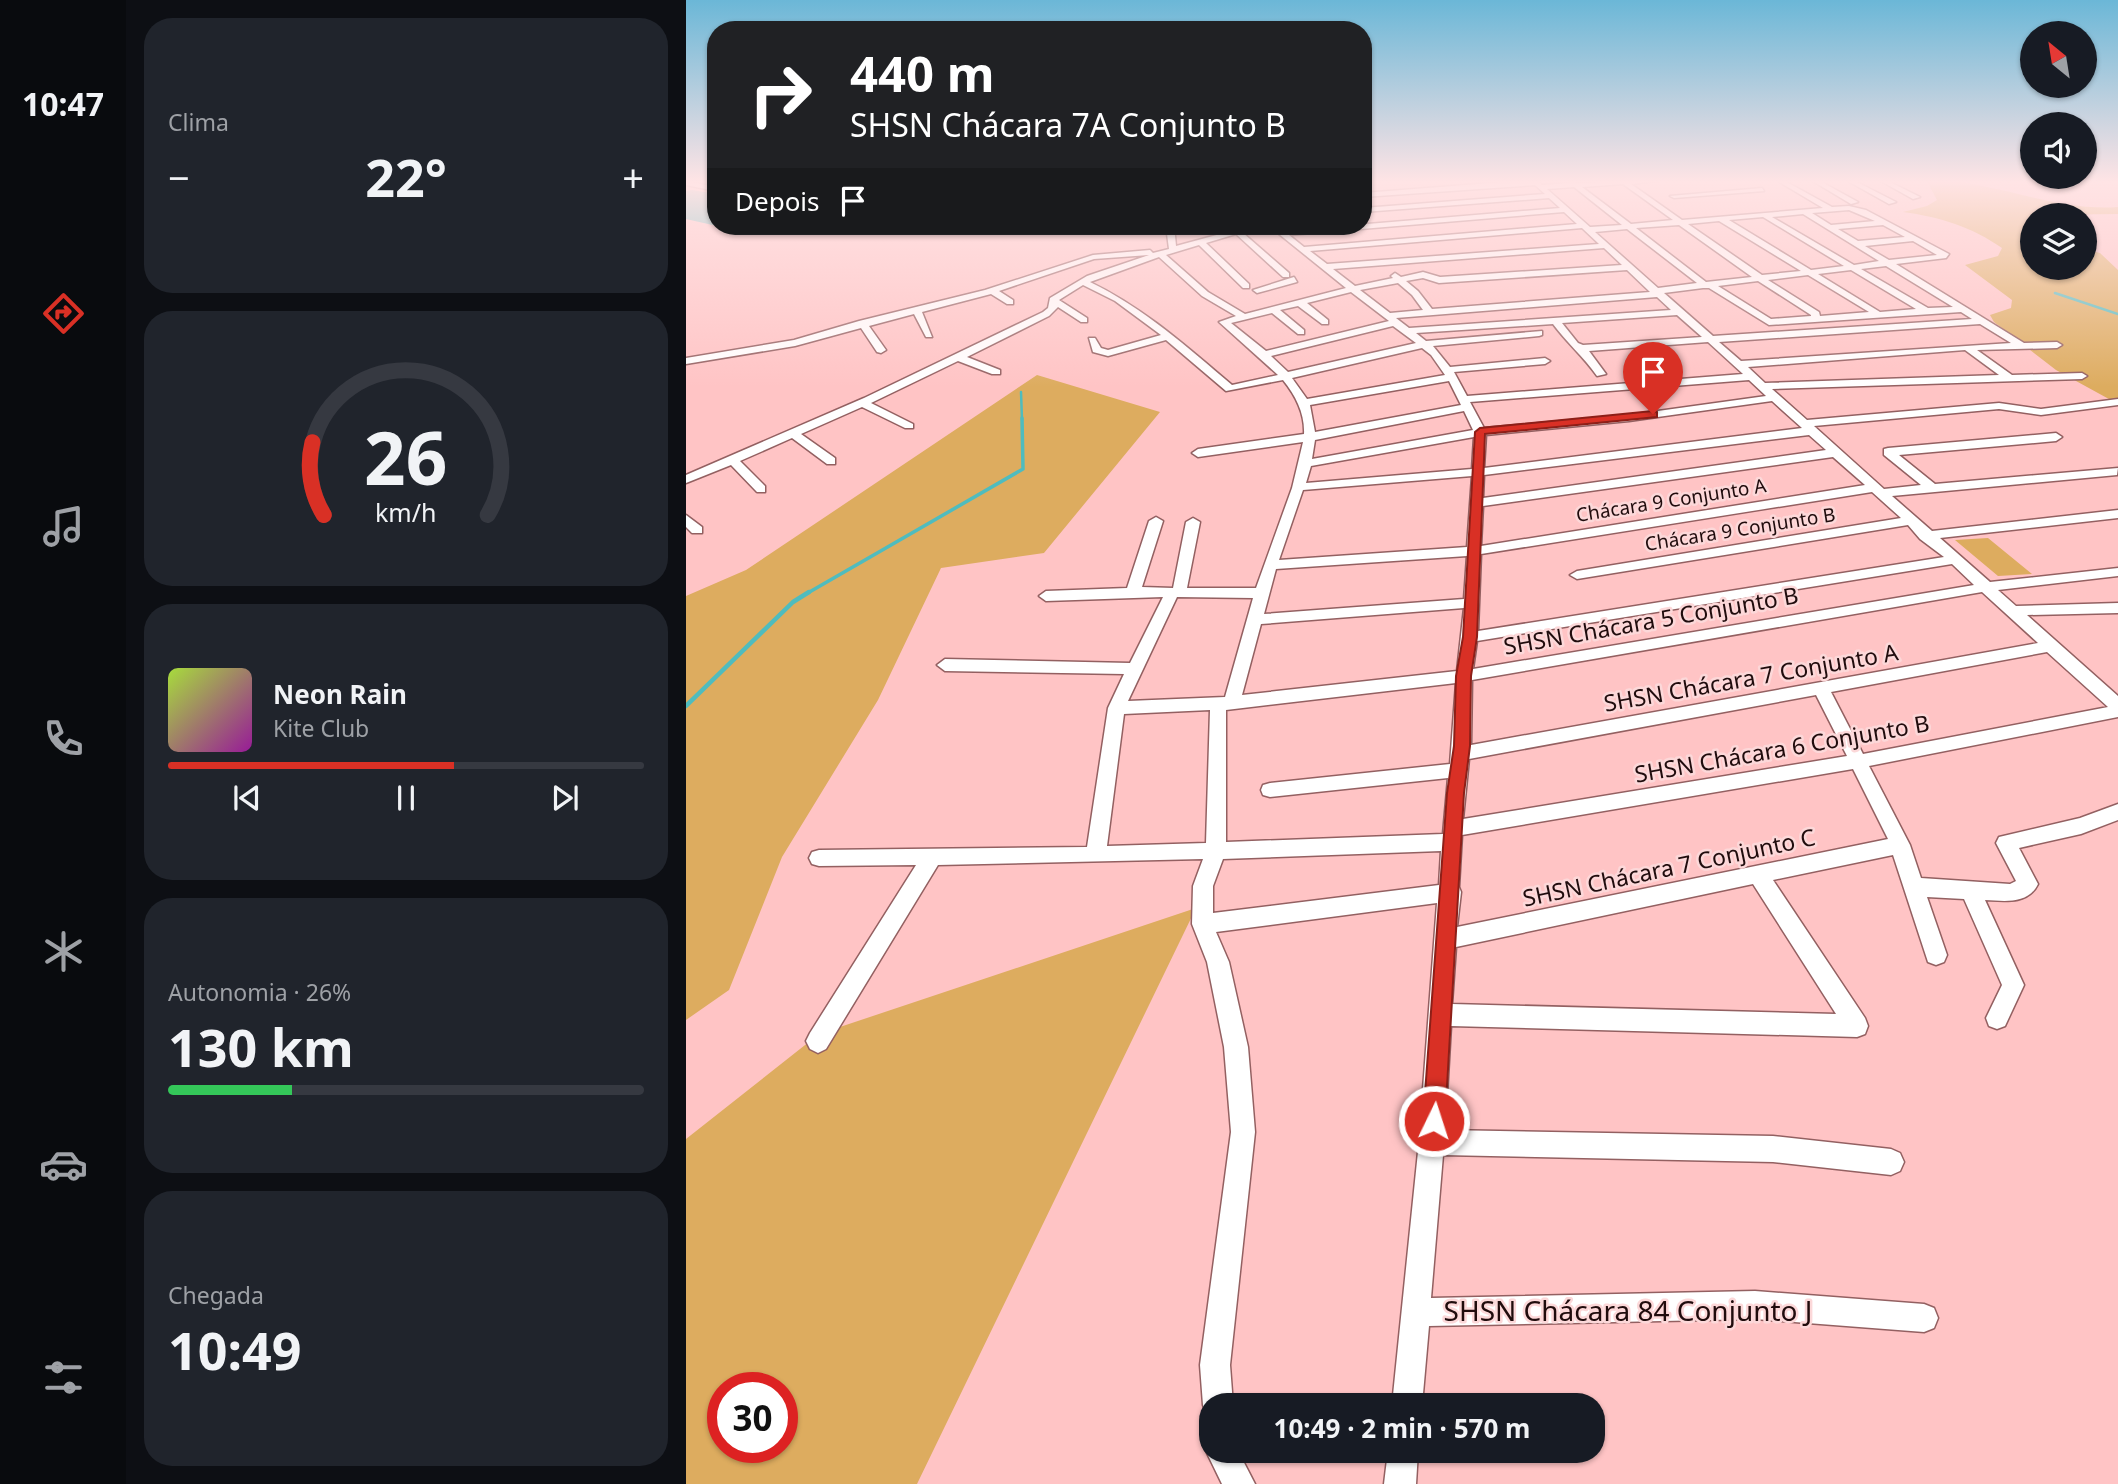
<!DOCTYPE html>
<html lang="pt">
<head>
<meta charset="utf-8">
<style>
  body { margin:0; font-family:"Noto Sans",sans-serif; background:#20242c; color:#f1f3f6; height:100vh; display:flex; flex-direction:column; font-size:26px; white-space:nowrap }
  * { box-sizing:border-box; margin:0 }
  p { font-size:23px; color:#9ea1a6 }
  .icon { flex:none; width:38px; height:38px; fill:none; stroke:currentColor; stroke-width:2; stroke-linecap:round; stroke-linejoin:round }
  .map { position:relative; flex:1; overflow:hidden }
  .sheet { display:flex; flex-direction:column; gap:18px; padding:18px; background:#0d0f14; width:560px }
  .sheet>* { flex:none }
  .top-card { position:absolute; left:21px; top:21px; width:665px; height:214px; border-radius:28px; box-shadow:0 2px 5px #0004; background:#202124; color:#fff; overflow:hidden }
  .needle { width:46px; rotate:330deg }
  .controls { position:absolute; left:1334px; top:21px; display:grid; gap:14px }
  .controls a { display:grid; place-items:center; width:77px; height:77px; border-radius:50%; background:#171b24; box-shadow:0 2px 5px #0004; font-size:35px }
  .speed { position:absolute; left:21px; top:1372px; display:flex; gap:14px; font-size:35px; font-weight:700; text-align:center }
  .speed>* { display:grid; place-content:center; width:91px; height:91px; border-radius:50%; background:#171b24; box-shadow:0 2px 5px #0004; line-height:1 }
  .speed .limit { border:10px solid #d22; background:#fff; color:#111 }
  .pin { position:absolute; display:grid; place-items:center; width:60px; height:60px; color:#fff; margin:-72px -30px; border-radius:50% 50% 50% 0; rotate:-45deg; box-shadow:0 0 7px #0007 }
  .pin .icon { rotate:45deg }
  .me { position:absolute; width:77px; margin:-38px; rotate:4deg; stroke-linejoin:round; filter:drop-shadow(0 0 5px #0008) }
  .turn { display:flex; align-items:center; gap:24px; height:147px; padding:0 28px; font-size:32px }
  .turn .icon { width:91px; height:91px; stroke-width:2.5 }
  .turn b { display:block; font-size:49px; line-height:60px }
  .then { display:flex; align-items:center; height:66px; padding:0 28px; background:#0003; gap:14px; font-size:26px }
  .big { font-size:52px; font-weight:700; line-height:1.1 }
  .sheet .widget { flex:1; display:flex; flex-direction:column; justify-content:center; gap:10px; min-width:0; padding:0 24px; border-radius:28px; background:#20242c }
  .sheet .dial { align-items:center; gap:0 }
  .dial svg { height:182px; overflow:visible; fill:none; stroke:#363941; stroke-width:7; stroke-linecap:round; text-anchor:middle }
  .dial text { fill:#f1f3f6; stroke:none }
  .song { display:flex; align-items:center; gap:21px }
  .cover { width:84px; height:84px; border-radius:10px; background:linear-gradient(135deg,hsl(80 70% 55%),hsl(300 70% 35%)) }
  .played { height:7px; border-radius:4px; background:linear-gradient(90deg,#d93025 60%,#363941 60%) }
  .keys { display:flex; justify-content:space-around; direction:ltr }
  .heat { display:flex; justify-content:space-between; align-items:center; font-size:38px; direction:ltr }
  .charge { height:10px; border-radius:5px; background:linear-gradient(90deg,#34c759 26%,#363941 0) }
  .trip { position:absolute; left:513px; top:1393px; width:406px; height:70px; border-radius:28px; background:#171b24; box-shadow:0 2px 5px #0004; font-weight:700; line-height:70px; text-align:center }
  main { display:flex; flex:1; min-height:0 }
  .dock { display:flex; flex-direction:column; width:126px; justify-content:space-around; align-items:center; background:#090b0e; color:#9ea1a6 }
  .dock .icon { width:49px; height:49px }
  .dock .current { color:#d93025 }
  .dock b { font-size:32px; color:#f1f3f6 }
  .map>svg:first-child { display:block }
  .green { fill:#ddac5f; fill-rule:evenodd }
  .water { fill:#4fbcbe }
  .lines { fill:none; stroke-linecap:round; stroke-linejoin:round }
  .stream-far2 { stroke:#4fbcbe; stroke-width:2.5 }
  .stream-far1 { stroke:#4fbcbe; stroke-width:3.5 }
  .stream { stroke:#4fbcbe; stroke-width:4.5 }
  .street-casing { stroke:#936061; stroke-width:3 }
  .street { fill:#fff; fill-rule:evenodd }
  .route { fill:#d93025; stroke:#8d1f18; stroke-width:2 }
  .labels { text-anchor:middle; stroke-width:5; stroke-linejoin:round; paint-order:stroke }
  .far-street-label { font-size:19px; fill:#200c0d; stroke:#fcd8d9 }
  .street-label { font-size:23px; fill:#200c0d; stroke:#fcd8d9 }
  .near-street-label { font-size:28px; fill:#200c0d; stroke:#fcd8d9 }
</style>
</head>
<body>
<main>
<nav class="dock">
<b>10:47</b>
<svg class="icon current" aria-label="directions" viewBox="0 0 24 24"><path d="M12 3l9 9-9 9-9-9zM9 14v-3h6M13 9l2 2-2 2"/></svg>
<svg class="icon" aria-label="music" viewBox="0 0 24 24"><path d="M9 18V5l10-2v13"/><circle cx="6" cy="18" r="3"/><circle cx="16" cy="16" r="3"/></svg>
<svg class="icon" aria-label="phone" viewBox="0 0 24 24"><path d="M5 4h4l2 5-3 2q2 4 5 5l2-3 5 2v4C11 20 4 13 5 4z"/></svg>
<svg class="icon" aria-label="climate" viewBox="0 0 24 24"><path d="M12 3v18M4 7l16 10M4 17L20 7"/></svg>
<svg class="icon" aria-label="car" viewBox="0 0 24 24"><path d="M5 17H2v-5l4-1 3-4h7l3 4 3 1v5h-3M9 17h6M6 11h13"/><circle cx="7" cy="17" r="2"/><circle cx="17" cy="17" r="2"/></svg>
<svg class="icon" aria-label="filters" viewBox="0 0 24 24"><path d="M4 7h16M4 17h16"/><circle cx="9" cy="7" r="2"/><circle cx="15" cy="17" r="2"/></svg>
</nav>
<section class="sheet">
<div class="widget"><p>Clima</p>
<div class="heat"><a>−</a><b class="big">22°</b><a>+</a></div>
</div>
<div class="widget dial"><svg viewBox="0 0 100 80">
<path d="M14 69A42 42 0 1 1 86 69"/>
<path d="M14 69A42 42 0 0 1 9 37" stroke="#d93025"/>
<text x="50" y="56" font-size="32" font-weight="700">26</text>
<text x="50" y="72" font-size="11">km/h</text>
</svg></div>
<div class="widget">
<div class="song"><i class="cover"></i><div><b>Neon Rain</b><p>Kite Club</p></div></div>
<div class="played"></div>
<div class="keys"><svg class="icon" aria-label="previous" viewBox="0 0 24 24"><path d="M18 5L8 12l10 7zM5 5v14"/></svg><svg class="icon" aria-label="pause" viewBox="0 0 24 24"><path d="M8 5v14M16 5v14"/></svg><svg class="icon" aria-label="next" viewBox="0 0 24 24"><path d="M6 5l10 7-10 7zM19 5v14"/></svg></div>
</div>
<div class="widget"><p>Autonomia · 26%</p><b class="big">130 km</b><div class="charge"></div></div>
<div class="widget"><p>Chegada</p><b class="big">10:49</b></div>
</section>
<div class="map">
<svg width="1432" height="1484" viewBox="0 0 1432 1484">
  <rect width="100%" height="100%" fill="#ffc4c5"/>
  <path class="green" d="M1244 180C1308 180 1368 212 1432 207V214L1346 215V268H1398V249L1414 253 1432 270V404L1370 370 1308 322 1304 315 1325 308 1326 300 1279 265 1312 256 1316 248C1286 227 1254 217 1217 212L1241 206 1251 200 1242 183Z
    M351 375 474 412 358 553 255 568 192 700 96 857 43 990 0 1020V596L60 570Z
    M1302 538 1346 574 1312 576 1269 540Z
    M510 908 231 1484H0V1139L133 1034ZM37 1388H96V1447H37Z"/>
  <path class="water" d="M6 190 30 194V226H32H31L0 219V191Z"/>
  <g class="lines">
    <path class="stream-far2" d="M1369 293 1432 314
      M335 392 336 420"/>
    <path class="stream-far1" d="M120 594 337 469 336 418"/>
    <path class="stream" d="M0 706 107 602 123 592"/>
    <defs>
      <path id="street" d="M844 180H851L856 185 883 183 880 180 891 183 978 180 945 184 996 220 1137 208 1090 180H1097L1146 207 1163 206 1180 210 1263 254 1260 258 1210 264 1338 343 1371 342 1376 345 1371 348 1291 350 1326 375 1396 373 1401 376 1396 379 1086 389 1121 420 1313 403 1355 409 1432 399V405L1355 415 1313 409 1128 426 1198 489 1235 485 1198 455V449L1202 448 1370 433 1376 437 1370 441 1213 455 1249 484 1432 468 1431 475 1206 496 1246 531 1432 510V518L1254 538 1304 582 1432 568V576L1312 590 1330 606 1432 603V613L1341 615 1432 696V717L1183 766 1224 845 1235 878 1324 884 1330 881 1310 843 1313 837 1394 818 1432 804V820L1395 834 1333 848 1352 884C1342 905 1318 901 1299 900L1338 985 1319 1026 1311 1029 1303 1026 1300 1018 1316 985 1278 899 1241 897 1261 955 1258 962 1250 965 1242 962 1207 855 1087 880 1179 1018 1182 1026 1179 1034 1171 1037 765 1026 759 1130 1087 1136 1205 1149 1214 1153 1218 1162 1214 1171 1205 1175 1087 1162 757 1155 745 1298 1069 1291 1238 1304 1248 1308 1252 1318 1248 1328 1238 1332 1069 1319 743 1326 736 1405H706L733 1142 751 903 530 932 543 962 562 1047 569 1132 544 1365 547 1405H525V1417L521 1416 517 1405 514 1365 545 1132 538 1047 521 962 506 924 507 886 517 859 252 865 140 1049 132 1053 124 1049 120 1041 124 1033 230 865 133 866 126 864 123 858 126 852 133 850 401 847 422 708 438 674 259 671 251 665 259 659 444 663 477 597 360 601 353 596 360 591 441 588 463 521 470 517 477 521 456 587 487 588 500 522 507 518 514 522 501 588H570L606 488 617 442 512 457 506 453 512 449 618 434C619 414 610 396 597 380L540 391 480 340 422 356 407 352 403 338H409L415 348 422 350 475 335 429 301 397 285 373 300 401 318V322H395L372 307 363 316 281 357 314 370V374H306L272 361 185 403 227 424V428H219L176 407 115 434 149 458V464H141L106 438 54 461 79 486V492H71L45 465 0 483V475L178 398 357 312 362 308 364 298 401 276 463 255 408 259 313 291 327 300V304H321L305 294 236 312 246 337H240L228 314 183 326 200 350 195 353 191 352 175 328 109 346 0 364V358L108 340 173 321 299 290 407 255 464 250 467 253 483 249 480 226H488L490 246 564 226H576L557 233 603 273V277H597L550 234 520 243 563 284V288H557L513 245 480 255 522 292 559 314 660 288 583 226H592L598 231 874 208 863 198 677 212V208L859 194 849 185 677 197V193ZM937 184 987 220 945 224 896 187ZM888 187 936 225 904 227 861 189ZM1163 210 1189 221 1145 225 1126 213ZM878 212 891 224 618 247 603 235ZM1117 214 1193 261 1168 265 1086 217ZM1077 217 1158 266 1125 270 1043 220ZM1033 221 1115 271 1076 275 1002 224ZM993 225 1066 277 1020 282 950 228ZM1197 225 1219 237 1172 241 1152 229ZM896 228 913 244 641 264 624 251ZM941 229 1011 283 972 288 909 232ZM1227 241 1251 255 1203 260 1179 246ZM918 248 936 265 754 277 737 272 715 277 709 273 705 276 707 278 669 286 647 269ZM473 257 516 296 550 316 533 322 592 375 546 385C501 347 458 308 404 282ZM1200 266 1267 307 1242 308 1175 269ZM941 270 964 292 746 309 732 291 720 281 737 278 753 283ZM1165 270 1230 309 1194 312 1132 274ZM1122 275 1183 312 1134 316 1133 312 1082 280ZM1072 281 1125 315V316L1085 319 1032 286ZM712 283 726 295 737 310 704 313 674 290ZM1017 288H1023L1083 325 1275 312 1286 319 1027 336 978 293ZM665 292 703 321 580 351 545 323 586 313 612 334H618V330L594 310 612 306 636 324H642V320L621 303ZM971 297 985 310 723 328 710 318ZM991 315 1016 337 897 345 892 343 876 323ZM867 324C881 343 897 356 911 376L920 374 903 351 1022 342 1057 374 781 396 768 372 859 364 864 361 859 358 764 367 747 346 853 336 856 335V331L740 341 730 333ZM1294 324 1325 343 1055 361 1033 342ZM707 326 730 343 602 372 585 356ZM736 348 745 355 759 375 621 399 606 378ZM1279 350 1313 375 1079 383 1062 367ZM1063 380 1080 396 943 415 798 428 784 402ZM763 381 775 405 629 432 624 405ZM1086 401 1116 428 798 468 800 435 943 421ZM778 411 787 430 626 459 629 440ZM1123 435 1140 450 797 498 798 475ZM788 437 786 469 620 483 625 466ZM1147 457 1179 485 795 546 797 506ZM786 476 781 547 593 560 617 490ZM1186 492 1215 518 891 571 884 575 891 579 1222 525 1234 539 1258 557 792 631 795 554ZM781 556 778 599 578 614 590 569ZM1266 564 1288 585 787 669 791 641ZM1296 592 1352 643 785 745 786 680ZM491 597 567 598 539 697 442 701ZM778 608 771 671 556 695 575 624ZM1361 652 1422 707 1177 754 1145 692ZM770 683 764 764 584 783 577 785 575 790 577 795 584 797 762 778 757 834 540 842V710ZM1130 695 1161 756 777 819 783 759ZM524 710 520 843 421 846 438 714ZM1167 769 1202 839 771 927 775 892 773 887 776 835ZM755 851 753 885 527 913V886L537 859ZM1067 884 1150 1014 766 1004 770 947Z
        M1125 180H1132L1172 202 1165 204Z
        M1160 180H1167L1210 202 1203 204Z
        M1193 180H1200L1234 197 1227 199Z
        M0 181 30 187V191L0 185Z
        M1076 188 1078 191 988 198 984 196Z
        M608 277 611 282 571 293 567 290Z
        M0 515 16 527V533H6L0 527Z
        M524 1440 525 1451H552L569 1484H536L520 1451Z
        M702 1451H732L730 1484H698Z"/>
    </defs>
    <use href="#street" class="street-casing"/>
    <use href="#street" class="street"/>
  </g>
  <linearGradient id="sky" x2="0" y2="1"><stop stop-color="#6bb7d7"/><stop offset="0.47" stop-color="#ffe4e5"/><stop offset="1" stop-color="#ffe4e5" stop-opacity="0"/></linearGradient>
  <rect width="1432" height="387" fill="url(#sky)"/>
  <path class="route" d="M967 411 971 412V417L799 434 791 637 785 676 784 746 778 793 759 1121 756 1129 748 1132 740 1129 737 1121 761 793 768 746 770 676 777 637 789 432 794 428Z"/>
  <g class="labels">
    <g class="far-street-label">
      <text transform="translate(985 500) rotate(-9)" y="7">Chácara 9 Conjunto A</text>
      <text transform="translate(1054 529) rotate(-9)" y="7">Chácara 9 Conjunto B</text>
    </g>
    <g class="street-label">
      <text transform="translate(965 621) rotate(-10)" y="8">SHSN Chácara 5 Conjunto B</text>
      <text transform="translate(1065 678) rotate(-10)" y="8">SHSN Chácara 7 Conjunto A</text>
      <text transform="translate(1096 749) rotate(-10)" y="8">SHSN Chácara 6 Conjunto B</text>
      <text transform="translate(983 868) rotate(-12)" y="8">SHSN Chácara 7 Conjunto C</text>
    </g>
    <g class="near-street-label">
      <text x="942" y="1321">SHSN Chácara 84 Conjunto J</text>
    </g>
  </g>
</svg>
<div class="controls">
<a><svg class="needle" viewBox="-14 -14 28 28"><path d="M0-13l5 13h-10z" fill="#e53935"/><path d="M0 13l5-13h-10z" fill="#9ea1a6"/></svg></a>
<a><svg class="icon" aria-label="sound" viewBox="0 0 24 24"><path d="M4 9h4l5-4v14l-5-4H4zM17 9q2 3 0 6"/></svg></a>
<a><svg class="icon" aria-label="layers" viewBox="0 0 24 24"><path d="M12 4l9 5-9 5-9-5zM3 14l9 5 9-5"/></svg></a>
</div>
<div class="speed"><div class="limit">30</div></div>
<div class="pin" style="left:967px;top:414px;background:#d93025"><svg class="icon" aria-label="arrive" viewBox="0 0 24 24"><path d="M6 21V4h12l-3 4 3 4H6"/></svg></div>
<svg class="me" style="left:748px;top:1121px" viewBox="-20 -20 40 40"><circle r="17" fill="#d93025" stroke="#fff" stroke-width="3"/><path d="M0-11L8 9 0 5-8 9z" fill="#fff"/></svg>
<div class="trip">10:49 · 2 min · 570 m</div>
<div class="top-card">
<div class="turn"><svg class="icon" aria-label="right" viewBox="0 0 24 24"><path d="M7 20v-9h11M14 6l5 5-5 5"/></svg><div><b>440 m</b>SHSN Chácara 7A Conjunto B</div></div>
<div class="then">Depois<svg class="icon" aria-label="arrive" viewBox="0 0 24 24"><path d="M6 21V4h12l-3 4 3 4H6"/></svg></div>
</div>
</div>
</main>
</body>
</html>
